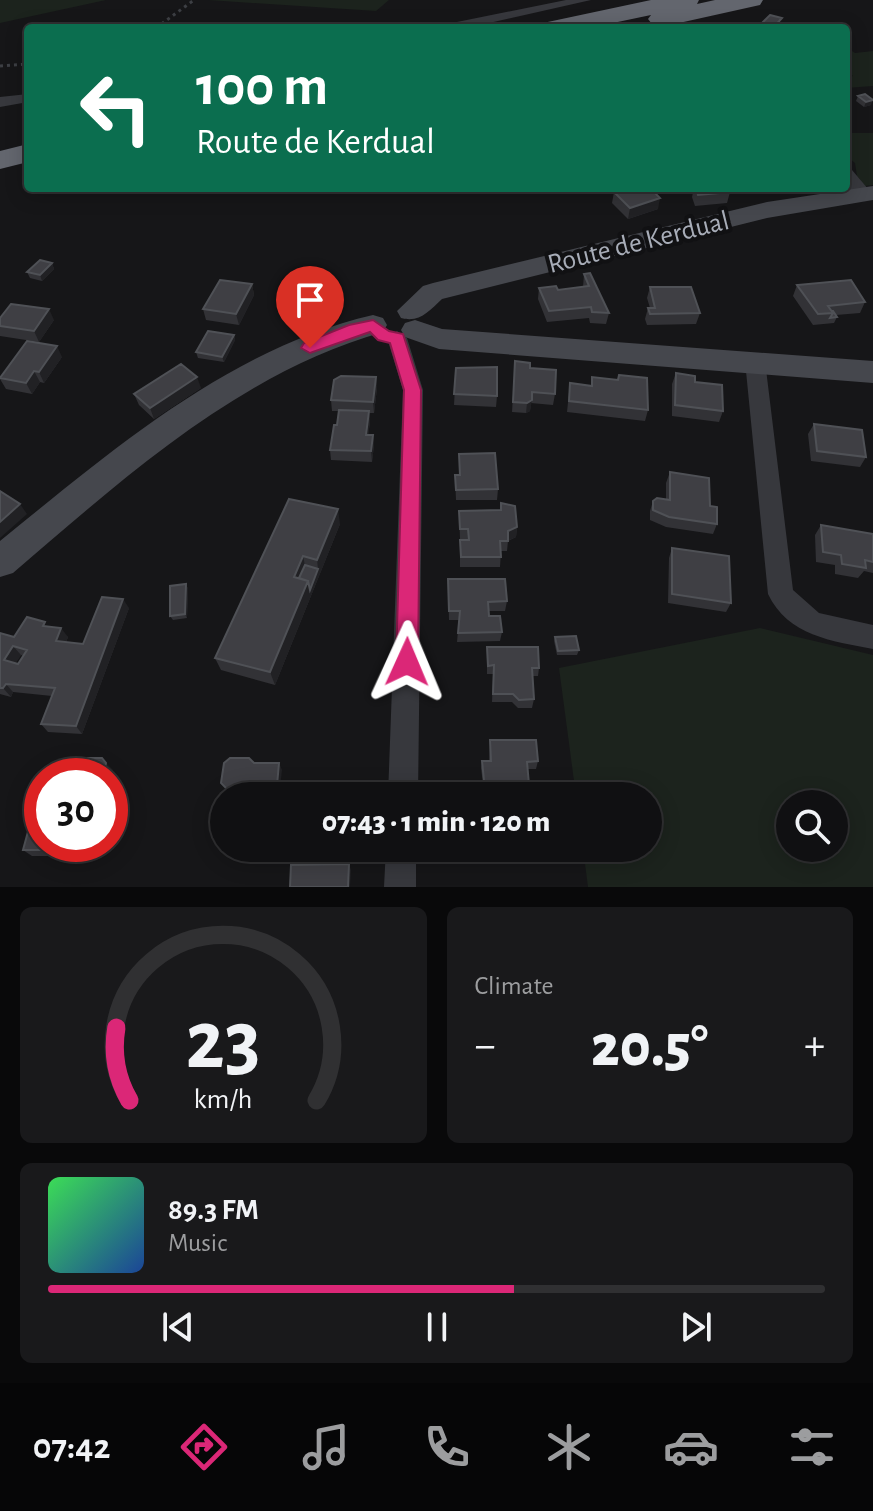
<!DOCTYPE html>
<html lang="en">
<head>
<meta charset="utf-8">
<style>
  body { margin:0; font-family:"Alegreya Sans",sans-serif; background:#19191b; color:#f1f3f6; height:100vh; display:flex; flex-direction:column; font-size:30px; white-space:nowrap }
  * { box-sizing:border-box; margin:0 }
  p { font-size:26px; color:#9c9d9f }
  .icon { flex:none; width:44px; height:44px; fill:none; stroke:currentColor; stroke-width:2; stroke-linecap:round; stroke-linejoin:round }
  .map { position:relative; height:887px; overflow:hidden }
  .panel { display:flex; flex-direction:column; gap:20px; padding:20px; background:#09090a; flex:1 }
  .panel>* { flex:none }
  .hud { position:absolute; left:24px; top:24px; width:826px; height:168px; border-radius:8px; box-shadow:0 4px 20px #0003,0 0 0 2px #303032; background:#0b6e4f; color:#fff; overflow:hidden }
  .buttons { position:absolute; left:776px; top:790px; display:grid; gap:16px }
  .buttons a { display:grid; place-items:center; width:72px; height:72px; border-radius:50%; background:#101012; box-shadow:0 4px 20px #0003,0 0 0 2px #303032; font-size:40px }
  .speed { position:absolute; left:24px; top:758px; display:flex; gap:16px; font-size:40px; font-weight:700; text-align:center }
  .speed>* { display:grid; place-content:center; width:104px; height:104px; border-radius:50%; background:#101012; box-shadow:0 4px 20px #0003,0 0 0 2px #303032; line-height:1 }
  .speed .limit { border:12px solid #d22; background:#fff; color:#111 }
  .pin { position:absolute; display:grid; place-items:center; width:68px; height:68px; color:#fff; margin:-82px -34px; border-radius:50% 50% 50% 0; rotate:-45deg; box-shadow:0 0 8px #0007 }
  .pin .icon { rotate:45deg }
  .me { position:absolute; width:88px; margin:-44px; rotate:1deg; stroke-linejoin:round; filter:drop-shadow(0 0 6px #0008) }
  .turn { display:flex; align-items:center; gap:28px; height:168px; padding:0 40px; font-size:36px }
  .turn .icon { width:104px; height:104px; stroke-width:2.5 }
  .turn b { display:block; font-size:56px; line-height:68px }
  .big { font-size:60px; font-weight:800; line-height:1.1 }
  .panel .tile { flex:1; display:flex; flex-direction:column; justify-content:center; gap:12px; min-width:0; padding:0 28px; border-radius:12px; background:#19191b }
  .panel .dial { align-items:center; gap:0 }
  .dial svg { height:208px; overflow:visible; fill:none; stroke:#303032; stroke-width:7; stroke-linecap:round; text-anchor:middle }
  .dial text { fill:#f1f3f6; stroke:none }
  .song { display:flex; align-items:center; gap:24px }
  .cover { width:96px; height:96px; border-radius:12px; background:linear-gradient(135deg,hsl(130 70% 55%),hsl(220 70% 35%)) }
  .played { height:8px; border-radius:4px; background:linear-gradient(90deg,#db2777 60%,#303032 60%) }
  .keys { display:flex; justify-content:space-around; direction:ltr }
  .heat { display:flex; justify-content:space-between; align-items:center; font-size:44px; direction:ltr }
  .panel .tiles { flex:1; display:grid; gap:20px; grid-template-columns:1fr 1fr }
  .tile:last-child { grid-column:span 2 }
  .trip { position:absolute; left:210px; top:782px; width:452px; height:80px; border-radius:40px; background:#101012; box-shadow:0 4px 20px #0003,0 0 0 2px #303032; font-weight:800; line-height:80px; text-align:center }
  .menu { display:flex; height:128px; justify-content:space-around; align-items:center; background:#060607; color:#9c9d9f }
  .menu .icon { width:56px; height:56px }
  .menu .current { color:#db2777 }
  .menu b { font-size:36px; color:#f1f3f6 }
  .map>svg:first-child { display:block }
  .green { fill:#1c231d; fill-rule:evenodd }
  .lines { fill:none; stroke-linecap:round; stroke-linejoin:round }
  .path { stroke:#3d3f44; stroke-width:3; stroke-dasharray:3 4; stroke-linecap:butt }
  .street { fill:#37383d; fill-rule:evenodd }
  .secondary { fill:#45474d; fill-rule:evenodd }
  .highway { fill:#63666e; fill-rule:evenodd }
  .wall { fill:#323236; fill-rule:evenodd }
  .shaded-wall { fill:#212124 }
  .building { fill:#3f3f44; stroke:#4f5156; stroke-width:2; fill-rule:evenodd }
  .route { fill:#db2777; stroke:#8e194d; stroke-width:2 }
  .labels { text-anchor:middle; stroke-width:8; stroke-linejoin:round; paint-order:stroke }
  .street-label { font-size:28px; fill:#a8adb8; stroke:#111113 }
</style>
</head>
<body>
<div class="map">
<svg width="873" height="887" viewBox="0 0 873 887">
  <rect width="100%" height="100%" fill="#161618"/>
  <path class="green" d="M0 0H106L0 23Z
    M208 0H389L376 11Z
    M846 47 855 53 873 51V86L846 88V77L853 76 846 70Z
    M846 133H873V185L865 186 857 176 855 163 846 156Z
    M760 628 873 655V887H588L583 848H648V796H576L559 668ZM834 804V848H790V804Z"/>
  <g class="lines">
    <path class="path" d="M156 28 194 0
      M0 66 28 64"/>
    <path class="street" d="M566 0H591L467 28H440L447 24Z
      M28 94V102L0 107V97Z
      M846 168 852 170 869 190 871 194 869 198H857L846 184Z
      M397 331 407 338 423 390 418 796H388L403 390 387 338Z
      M755 354 762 356 765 361 793 590 819 613 873 625V649C832 641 788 636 768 594L745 361 748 356Z
      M386 848H416V887H384Z"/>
    <path class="secondary" d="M873 186V200L767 218 442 299C429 311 420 323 401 318L397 311 423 286 433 283 767 202Z
      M373 315 383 318 387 325 383 332C239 373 124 478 13 573L0 577V541C111 451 230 348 373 315Z
      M415 320 442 329 873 361V383L439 349 405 337 401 330 405 323Z"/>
    <path class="highway" d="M651 0H699L697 4 715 0H763L760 5 661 27 652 24 648 19 651 15 589 28H539L543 23Z
      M28 144V162L0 169V151Z"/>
  </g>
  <path class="wall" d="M858 96 871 105 864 107 856 101Z
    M694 188H730V192L727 203 695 206 692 197Z
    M614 192 658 209 628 219 612 203Z
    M52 263 54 269 42 281 30 278 27 272Z
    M584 274 609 313 606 324 590 323 589 318 547 322 538 299 539 288 558 290 583 287Z
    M252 284 254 295 239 325 206 320 203 309Z
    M797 285 865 302 860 313 836 315 837 317 834 323 813 325 793 296Z
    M650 287 700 313 696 324 647 325 645 319 648 308H650L647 298Z
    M0 318 54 320 39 342 0 336Z
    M234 335 235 340 224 362 198 358 196 352Z
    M62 357 44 383 40 382 32 394 6 389 0 379V377Z
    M515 361 530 368 555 394 553 405 531 403 530 411 526 413 512 412Z
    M456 368 497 396 496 407 454 405Z
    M676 373 695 382 723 411 719 422 672 416V384Z
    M619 375 648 410 645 421 567 412 570 383 591 386 592 377 618 380Z
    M376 377 377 388 374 413H369L370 422 368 435H373L374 445 372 462 331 460 330 450 337 425 339 411H332L331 400Z
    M201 388 154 419 139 405 134 394Z
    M814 424 866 457 860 467 811 461 808 434Z
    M459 454 498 489 497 500H456L455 475H459Z
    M670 472 710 506 717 524 713 534 666 527 650 520V511L653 501 666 500V483Z
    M289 499 340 524 275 685 221 670 215 658Z
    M501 503 517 527 516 537 508 541 507 551H501L500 567H460V540H468V539H460L459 511 500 510Z
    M821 525 873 534V573L864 571 858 578 835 574V565L816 562 815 535Z
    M672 548 731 603 726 612 668 603 669 558Z
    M448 579 507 601 505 611H488L489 616 502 632 500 641 457 642 459 620H449Z
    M186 584 188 589 187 618 173 620 170 616Z
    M129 608 82 734 48 732 41 724 52 696 13 692 11 697 0 694V633L14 637 49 626 68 637 66 642 83 644ZM21 655 24 656 18 664 15 663Z
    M555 637 579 650 577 655H557L554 641Z
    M487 647 539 668 538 676H532L534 699 532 708H518L512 702H492L493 674H487Z
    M490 740 538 761 536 769H528L484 792 481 768 482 761H489Z
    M42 844H99V848L64 849 62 856H32L23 850Z
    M242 848H310V851L244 852Z"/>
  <path class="shaded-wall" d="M873 100 871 105 864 107 866 102Z
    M660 198 658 209 628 219 630 208Z
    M52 263 54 269 42 281 40 275Z
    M252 284 254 295 239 325 236 314Z
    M49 309 54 320 39 342 34 331Z
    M234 335 235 340 224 362 222 357Z
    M57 346 62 357 44 383 39 372Z
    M34 371 40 382 32 394 26 383Z
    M197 377 201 388 154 419 150 408Z
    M376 377 377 388 374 413 373 402Z
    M532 400 530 411 526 413 527 403Z
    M369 411 370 422 367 445 366 435Z
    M373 435 374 445 372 462 371 451Z
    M20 504 27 514 0 538V522Z
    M338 509 340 524 275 685 270 672 308 581 318 569 317 560Z
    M517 527 516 537 507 541 508 531Z
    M303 556 306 570 299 587 294 577Z
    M186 584 188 589 187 618 185 614Z
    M123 599 129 608 82 734 76 726Z
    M61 628 68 637 63 650 56 641Z
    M13 646 21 655 12 669 4 660Z
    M6 684 13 692 11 697 3 688Z
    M106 763 113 770 110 782V776H103Z
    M279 763 282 770 279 796H276Z
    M110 796 113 799 110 813Z
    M56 844H59L64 849 62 856 54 850Z
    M349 864 351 870 350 887H348Z"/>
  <path class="building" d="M770 15 782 18 773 28 759 26Z
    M865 94 873 100 866 102 858 96Z
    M627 188H650L660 198 630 208 614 192Z
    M696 188H730V192L698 195Z
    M40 260 52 263 40 275 27 272Z
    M590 273 609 313 592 312 591 307 549 311 539 288 556 286 558 290 589 286 584 274Z
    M220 280 252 284 236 314 203 309Z
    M851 280 865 302 828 306 833 313 818 314 797 285Z
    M650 287H691L700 313 650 314 648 308H655Z
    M11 304 49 309 34 331 0 326V318Z
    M832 311H833L837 317 830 318 833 313Z
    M208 331 234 335 222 357 196 352Z
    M27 341 57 346 39 372 34 371 26 383 0 378Z
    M515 361 530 363V368L556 370 555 394 532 392V400L527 403 513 402Z
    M181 364 197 377 150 408 134 394Z
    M497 367V396L454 394 456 368Z
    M676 373 695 376V382L722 385 723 411 675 405Z
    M619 375 647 378 648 410 569 401 570 383 592 386V377L618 380Z
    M341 376 376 377 373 402 331 400 334 380Z
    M339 410 369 411 366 435H373L371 451 330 450 334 425H337Z
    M814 424 862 430 866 457 817 451Z
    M495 453 498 489 456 490 455 475H460L459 454Z
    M670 472 709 478 710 506 717 507V524L669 517 653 510V501L657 498 670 500Z
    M0 491 20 504 0 522Z
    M289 499 338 509 317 560 303 556 294 577 308 581 270 672 215 658Z
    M501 503 515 506 517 527 508 531V541H500L501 557H461L460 540H469L468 529H460L459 511 501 510Z
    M821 525 873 534V562L865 560 866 568 842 564 841 555 823 552Z
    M672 548 729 556 731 603 672 594Z
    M305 565 318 569 310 590 308 581 299 578Z
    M448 579H505L507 601 488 602 489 616H500L502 632 458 633 460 611H449Z
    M186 584 185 614 170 616V586Z
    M102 597 123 599 76 726 41 724 55 688 6 684 3 688H0V633L14 637 27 617 45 622 43 626 61 628 56 641 83 644ZM13 646 27 650 18 664 4 660Z
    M576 636 579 650 558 651 555 637Z
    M487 647H538L539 668H532L534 699 519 700 513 694H493L494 665 488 666Z
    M490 740H536L538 761 527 762 530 796H479L485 790 482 761H491Z
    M87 758H102L106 763 103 776H52L54 769H79Z
    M230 758H249L254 763H279L276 796H225L226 788 221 783 224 763Z
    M224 802V841H219Z
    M35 806H42V844H56L54 850H23Z
    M349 864 348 887H290L291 865Z"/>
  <path class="route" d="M373 320 389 331 403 334 421 390 418 662 415 669 407 672 399 669 396 662 404 390 390 343 378 340 370 332 310 353 301 348 304 343 349 325Z"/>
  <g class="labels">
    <g class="street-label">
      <text transform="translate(638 241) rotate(-14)" y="10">Route de Kerdual</text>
    </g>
  </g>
</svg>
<div class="buttons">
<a><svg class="icon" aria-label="search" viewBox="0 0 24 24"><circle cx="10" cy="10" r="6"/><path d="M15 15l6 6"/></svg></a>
</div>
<div class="speed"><div class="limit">30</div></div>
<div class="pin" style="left:310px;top:348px;background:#d93025"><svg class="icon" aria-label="arrive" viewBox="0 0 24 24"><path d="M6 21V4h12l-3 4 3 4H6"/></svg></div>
<svg class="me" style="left:407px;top:662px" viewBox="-20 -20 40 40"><path d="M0-17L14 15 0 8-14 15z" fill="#db2777" stroke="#fff" stroke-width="4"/></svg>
<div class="trip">07:43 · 1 min · 120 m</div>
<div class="hud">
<div class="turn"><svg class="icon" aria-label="left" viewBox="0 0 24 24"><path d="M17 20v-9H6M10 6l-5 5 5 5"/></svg><div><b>100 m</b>Route de Kerdual</div></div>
</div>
</div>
<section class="panel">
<div class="tiles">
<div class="tile dial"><svg viewBox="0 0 100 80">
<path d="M14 69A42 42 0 1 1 86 69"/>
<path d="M14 69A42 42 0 0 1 9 41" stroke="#db2777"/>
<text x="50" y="56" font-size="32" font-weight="700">23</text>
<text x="50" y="72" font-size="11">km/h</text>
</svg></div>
<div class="tile"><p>Climate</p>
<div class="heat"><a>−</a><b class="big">20.5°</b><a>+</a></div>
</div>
<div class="tile">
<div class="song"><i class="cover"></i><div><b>89.3 FM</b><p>Music</p></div></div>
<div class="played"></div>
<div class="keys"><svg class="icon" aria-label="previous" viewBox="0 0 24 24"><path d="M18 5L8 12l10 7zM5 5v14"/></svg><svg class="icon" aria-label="pause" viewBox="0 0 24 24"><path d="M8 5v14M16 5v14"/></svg><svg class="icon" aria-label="next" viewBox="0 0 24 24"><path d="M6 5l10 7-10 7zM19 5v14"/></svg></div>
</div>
</div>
</section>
<nav class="menu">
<b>07:42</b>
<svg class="icon current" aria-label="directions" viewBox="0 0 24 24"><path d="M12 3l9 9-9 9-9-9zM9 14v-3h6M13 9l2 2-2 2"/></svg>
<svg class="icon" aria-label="music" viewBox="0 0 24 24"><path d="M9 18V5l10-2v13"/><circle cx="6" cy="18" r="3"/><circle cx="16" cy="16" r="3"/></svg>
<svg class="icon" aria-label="phone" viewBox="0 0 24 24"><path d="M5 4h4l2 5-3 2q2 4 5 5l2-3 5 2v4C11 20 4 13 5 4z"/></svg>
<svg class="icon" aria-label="climate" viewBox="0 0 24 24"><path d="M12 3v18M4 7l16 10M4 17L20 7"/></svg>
<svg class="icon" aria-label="car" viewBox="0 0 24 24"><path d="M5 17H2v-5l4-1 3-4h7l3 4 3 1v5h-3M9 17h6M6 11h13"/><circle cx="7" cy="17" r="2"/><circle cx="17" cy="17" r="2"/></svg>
<svg class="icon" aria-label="filters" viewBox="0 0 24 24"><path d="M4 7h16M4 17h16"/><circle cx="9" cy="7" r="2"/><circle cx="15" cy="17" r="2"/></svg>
</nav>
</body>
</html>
